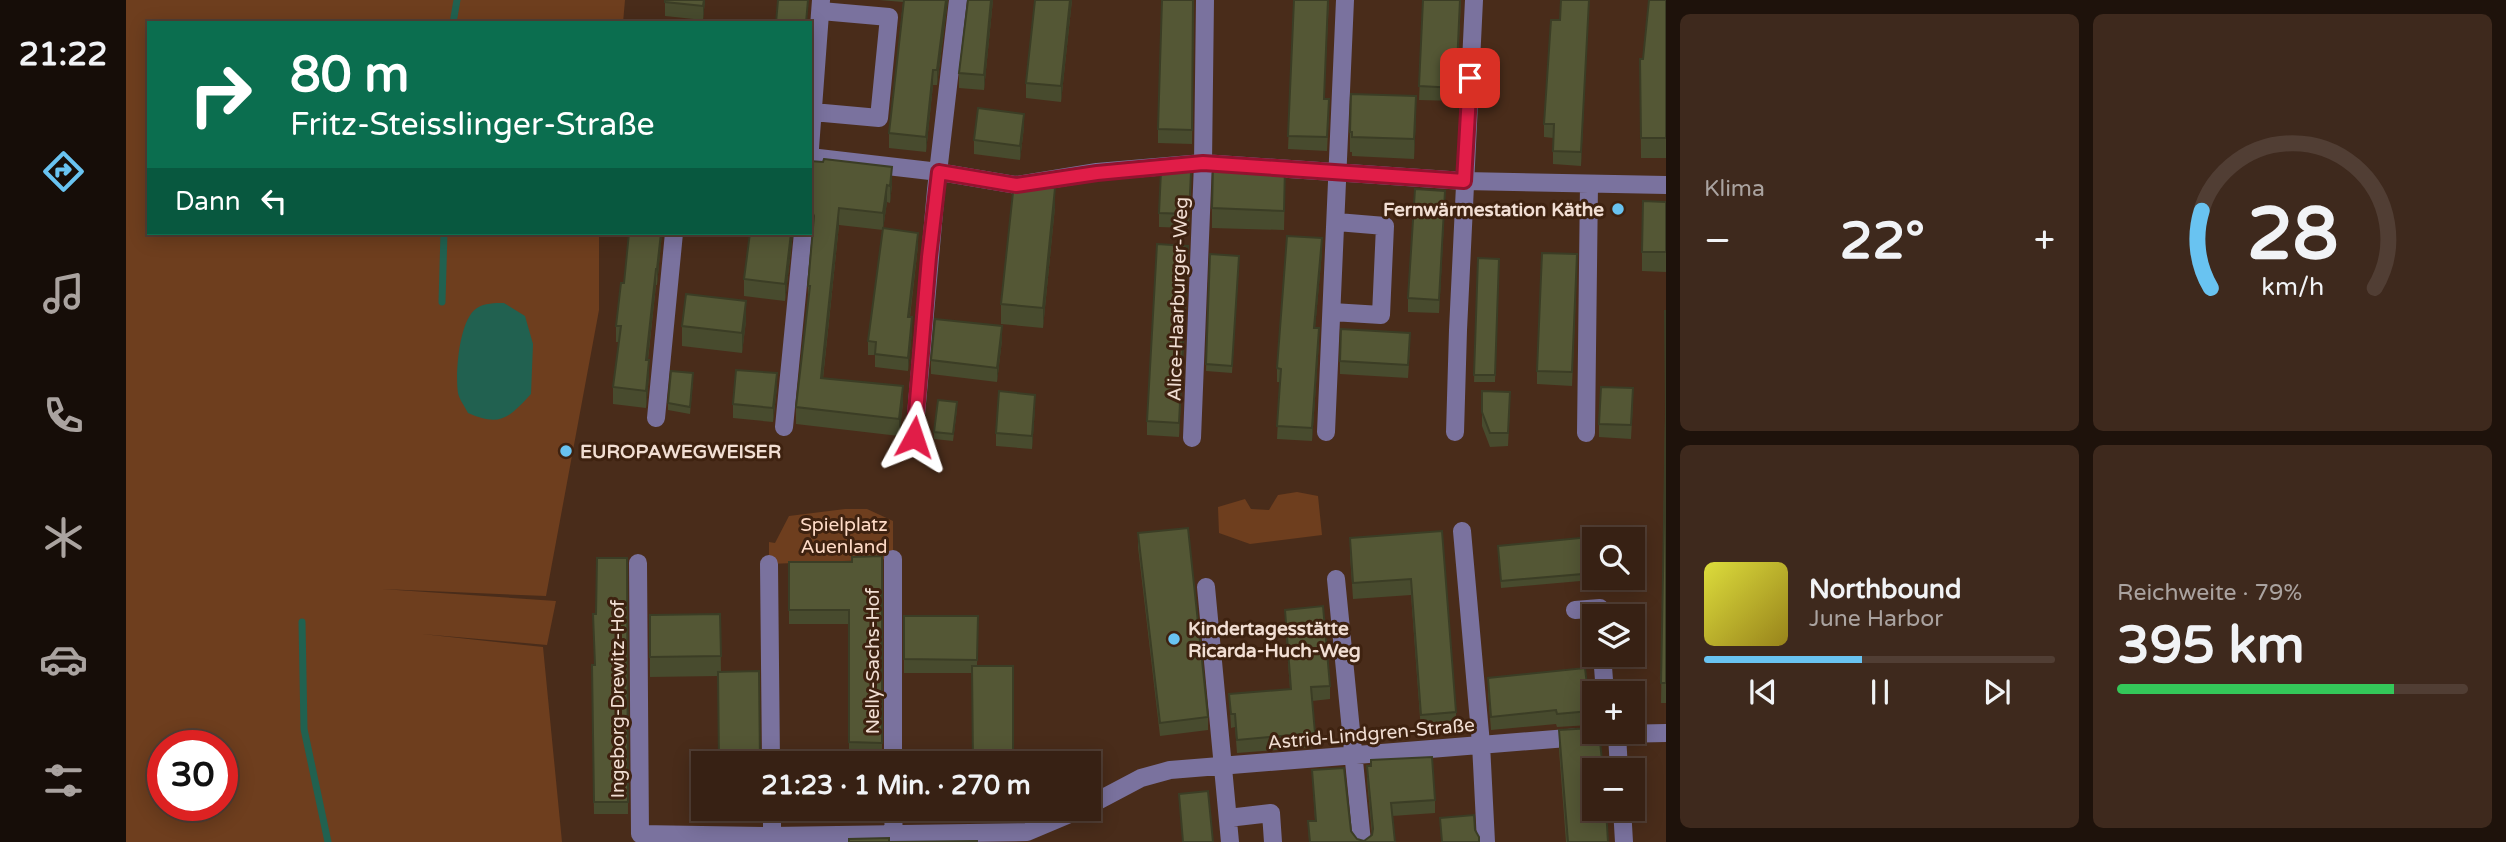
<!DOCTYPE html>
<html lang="de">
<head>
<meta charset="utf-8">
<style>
  body { margin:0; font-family:"Varela Round",sans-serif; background:#3e291d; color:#f1f3f6; height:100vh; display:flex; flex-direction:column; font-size:26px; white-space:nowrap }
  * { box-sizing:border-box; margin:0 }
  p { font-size:23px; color:#aaa3a0 }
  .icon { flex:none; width:38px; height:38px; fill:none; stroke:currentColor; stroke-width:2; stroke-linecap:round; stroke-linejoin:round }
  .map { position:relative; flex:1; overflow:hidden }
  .panel { display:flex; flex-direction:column; gap:14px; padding:14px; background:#1e120b; width:840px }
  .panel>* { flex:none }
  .hud { position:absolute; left:21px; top:21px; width:665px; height:214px; border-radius:0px; box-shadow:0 4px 18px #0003,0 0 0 2px #513e34; background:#0b6e4f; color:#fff; overflow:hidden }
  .fabs { position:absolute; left:1456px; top:527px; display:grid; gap:14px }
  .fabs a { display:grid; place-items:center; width:63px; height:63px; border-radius:0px; background:#372114; box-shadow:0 4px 18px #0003,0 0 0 2px #513e34; font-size:35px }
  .speed { position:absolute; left:21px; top:730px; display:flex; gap:14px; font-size:35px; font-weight:700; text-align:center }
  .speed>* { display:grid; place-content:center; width:91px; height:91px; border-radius:50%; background:#372114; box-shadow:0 4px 18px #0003,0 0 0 2px #513e34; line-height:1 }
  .speed .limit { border:10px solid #d22; background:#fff; color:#111 }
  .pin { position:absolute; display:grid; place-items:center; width:60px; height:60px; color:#fff; margin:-30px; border-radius:14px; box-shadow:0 4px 10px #0006 }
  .me { position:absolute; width:77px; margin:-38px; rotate:5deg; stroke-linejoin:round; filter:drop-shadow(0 0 5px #0008) }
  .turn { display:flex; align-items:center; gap:24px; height:147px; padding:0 28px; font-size:32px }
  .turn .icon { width:91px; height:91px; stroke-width:2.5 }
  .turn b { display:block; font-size:49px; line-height:60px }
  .then { display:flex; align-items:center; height:66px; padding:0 28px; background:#0003; gap:14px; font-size:26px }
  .big { font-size:52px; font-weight:700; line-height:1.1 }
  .panel .widget { flex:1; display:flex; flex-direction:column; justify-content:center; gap:10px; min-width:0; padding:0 24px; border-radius:10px; background:#3e291d }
  .panel .dial { align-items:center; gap:0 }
  .dial svg { height:182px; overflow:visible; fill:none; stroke:#513e34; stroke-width:7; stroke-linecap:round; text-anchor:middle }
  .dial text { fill:#f1f3f6; stroke:none }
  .song { display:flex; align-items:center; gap:21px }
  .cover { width:84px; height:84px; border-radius:10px; background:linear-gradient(135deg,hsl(60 70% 55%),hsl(50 70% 35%)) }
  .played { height:7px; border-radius:4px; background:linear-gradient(90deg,#69c3f1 45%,#513e34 45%) }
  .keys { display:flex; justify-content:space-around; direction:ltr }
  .heat { display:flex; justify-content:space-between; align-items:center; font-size:38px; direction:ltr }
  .charge { height:10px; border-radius:5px; background:linear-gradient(90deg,#34c759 79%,#513e34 0) }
  .panel .tiles { flex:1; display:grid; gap:14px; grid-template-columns:repeat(2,1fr) }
  .trip { position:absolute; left:565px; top:751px; width:410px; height:70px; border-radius:0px; background:#372114; box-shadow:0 4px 18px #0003,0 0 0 2px #513e34; font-weight:700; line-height:70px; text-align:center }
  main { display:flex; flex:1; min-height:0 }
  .dock { display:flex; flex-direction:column; width:126px; justify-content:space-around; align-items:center; background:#160d08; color:#aaa3a0 }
  .dock .icon { width:49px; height:49px }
  .dock .selected { color:#69c3f1 }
  .dock b { font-size:32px; color:#f1f3f6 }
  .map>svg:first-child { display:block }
  .green { fill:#6e3e1e; fill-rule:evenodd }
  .water { fill:#216150 }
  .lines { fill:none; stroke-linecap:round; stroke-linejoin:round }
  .stream { stroke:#216150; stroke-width:7 }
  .minor { stroke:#7a729e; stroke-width:18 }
  .wall { fill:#484b2e }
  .shaded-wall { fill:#3b3d25 }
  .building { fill:#545735; stroke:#3b3d25; stroke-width:2 }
  .route-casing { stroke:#92132f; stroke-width:18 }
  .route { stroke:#e11d48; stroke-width:12 }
  .poi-dot { fill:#69c3f1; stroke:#3e2210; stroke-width:2.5 }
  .labels { text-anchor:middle; stroke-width:6; stroke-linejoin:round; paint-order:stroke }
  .poi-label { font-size:19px; font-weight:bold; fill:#f1ded3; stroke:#3e2210; text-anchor:start }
  .street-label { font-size:19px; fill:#f1ded3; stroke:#3e2210 }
  .park-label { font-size:19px; fill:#fedbc7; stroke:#3e2210 }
</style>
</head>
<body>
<main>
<nav class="dock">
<b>21:22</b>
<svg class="icon selected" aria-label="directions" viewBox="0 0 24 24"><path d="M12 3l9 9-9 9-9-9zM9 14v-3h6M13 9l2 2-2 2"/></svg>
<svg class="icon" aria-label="music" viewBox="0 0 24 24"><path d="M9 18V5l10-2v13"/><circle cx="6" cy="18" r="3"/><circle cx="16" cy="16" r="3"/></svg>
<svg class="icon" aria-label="phone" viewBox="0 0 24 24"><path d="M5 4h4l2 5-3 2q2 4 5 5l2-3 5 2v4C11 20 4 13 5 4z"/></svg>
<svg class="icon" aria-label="climate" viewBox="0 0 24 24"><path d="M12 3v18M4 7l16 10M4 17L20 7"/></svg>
<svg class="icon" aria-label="car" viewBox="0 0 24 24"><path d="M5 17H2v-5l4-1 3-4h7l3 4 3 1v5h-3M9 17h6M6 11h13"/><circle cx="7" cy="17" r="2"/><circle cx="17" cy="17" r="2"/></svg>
<svg class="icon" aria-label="filters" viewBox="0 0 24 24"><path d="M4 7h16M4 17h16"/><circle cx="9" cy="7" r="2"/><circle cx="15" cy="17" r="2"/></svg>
</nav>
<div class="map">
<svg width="1540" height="842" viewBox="0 0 1540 842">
  <rect width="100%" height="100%" fill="#492c1a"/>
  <path class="green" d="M0 0H499L497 23H23V233H473V310L420 596 256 589 430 601 421 645 296 634 417 647 436 842H0ZM37 746H96V805H37Z
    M1171 492 1192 496 1196 535 1124 544 1093 533 1092 507 1119 499 1125 509 1143 510 1152 495Z
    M719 509H741L767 521V559L643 564V542L649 543 663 516Z"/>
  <path class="water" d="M378 303 399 316 407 344 405 394C383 418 374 427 342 413 339 407 333 399 332 393 329 374 333 319 351 308 359 303 368 303 378 303Z"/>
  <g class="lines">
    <path class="stream" d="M327 23 331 0
      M316 302 318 233
      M176 622 178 729 202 842"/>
    <path class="minor" d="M687 112 753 118 763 17 695 11
      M684 148 695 0
      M684 157 813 172 890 185 971 172 1077 163 1338 181 1540 185
      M1206 312 1255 315 1259 226 1211 222
      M530 418 548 233
      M658 427 677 233
      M1200 432 1219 0
      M1329 432 1332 330 1348 0
      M1460 433 1463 184
      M788 437 810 190 832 0
      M1066 438 1077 163 1079 0
      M1336 531 1355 744 1360 842
      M767 559V763
      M512 563 514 834 646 836 901 832 958 808
      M643 564 645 763
      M1210 579 1236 842
      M1080 587 1104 842
      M1449 610 1474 608V616
      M1476 654 1479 693
      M1491 734 1493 770
      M962 806 1015 778 1044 770 1491 734 1540 733
      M646 808V836
      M767 808 768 842
      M1496 808 1498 842
      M1102 818 1145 813 1147 842"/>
  </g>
  <path class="wall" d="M539 0H579L577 20 539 16Z
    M753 0H822L811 85H807L800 152 763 148V133L777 2Z
    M867 0 858 90 833 88V73Z
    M946 0 935 102 900 98V83Z
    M1068 0 1066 144 1032 143V129Z
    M1168 0H1203L1198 99 1203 112 1201 151 1162 149Z
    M1297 0H1335L1330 101 1293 100Z
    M1463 0 1455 166 1427 164V138L1418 137V124L1434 20Z
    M1540 0V158H1515L1514 59H1517Z
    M1290 116 1288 159 1226 156V152H1224V132Z
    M898 127 894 160 848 154V140Z
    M684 161 766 184 764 203 761 202 757 229 792 246 784 317 786 331 782 371 749 367V355H742V341L757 230 713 225 697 379 777 403 773 436 670 424V407L682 303V286L687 230 684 224Z
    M1065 186 1063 228 1033 227V213Z
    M1159 186 1158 230 1086 228V208Z
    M1540 202V272L1516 271V252Z
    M1319 204 1313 313 1282 312V298Z
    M929 207 917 328 875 324V304Z
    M503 233H536L531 285H530L522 360 523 376 520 408 487 404V387L493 342H490V326L498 283Z
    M667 233 659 301 618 296V279Z
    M1196 252 1189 328 1193 342 1186 441 1151 439 1154 382H1151V368Z
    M1084 254 1113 263 1106 373 1080 371Z
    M1352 258 1373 259 1369 382H1348Z
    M1062 260 1053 437 1021 435V421Z
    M1451 268 1446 386 1411 384V371Z
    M1540 311V703H1535L1539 418Z
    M620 321 616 353 556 346V326Z
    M876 340 871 382 805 374V360Z
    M1284 347 1282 378 1214 374V361Z
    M567 380 564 414 542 410V403Z
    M651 387 647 422 607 418V404Z
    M1356 391 1384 406 1382 446 1364 447 1356 426Z
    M1507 402 1505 439 1473 437V424Z
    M909 408 906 449 870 446V433Z
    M831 409 827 441 808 439V432Z
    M1316 531 1330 712V728L1295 731 1285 595 1227 599 1224 555V538Z
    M1012 533 1082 717V730L1034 736 1012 547Z
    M1468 539V578H1477V579L1375 588 1372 546Z
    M756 556V756H723V624H663V562H726Z
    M501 558 502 814H468L466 665H469L470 614Z
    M1159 610 1204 686V699L1186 701 1189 747 1111 753 1109 727 1105 728 1103 694 1164 689 1159 623Z
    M594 614 595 672 592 676 524 677V615Z
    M778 616H852L851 666 846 673H778Z
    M1362 678 1464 711V725L1431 727 1430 724 1365 730 1362 692Z
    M1433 730 1482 842H1440L1433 750Z
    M1241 766 1309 800V813L1266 816 1269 842H1183L1182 821H1189L1186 770 1231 839 1238 841 1246 835 1241 779Z
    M593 808H636L635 817 593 818Z
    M657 808H727V818L657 817Z
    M847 808H887V812L847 813Z"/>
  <path class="shaded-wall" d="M578 0H579L577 20V6Z
    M820 0H822L811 85V70Z
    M865 0H867L858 90V75Z
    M944 0H946L935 102V86Z
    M1463 0 1455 166V152Z
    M807 70V85L800 152V137Z
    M1290 96V116L1288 159V139Z
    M898 114V127L894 160V146Z
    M766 167V184L764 203V186Z
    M761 185V202L757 230V213Z
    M929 188V207L917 328V308Z
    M1319 191V204L1313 313V300Z
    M713 208V225L695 396V378Z
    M535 233H536L531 285V269Z
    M665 233H667L659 301V284Z
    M792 233V246L782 330V317Z
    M1196 238V252L1188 341V328Z
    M1062 246V260L1053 437V423Z
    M530 269V285L520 376V360Z
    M620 301V321L616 353V333Z
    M786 317V331L782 371V358Z
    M876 326V340L871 382V368Z
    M1193 328V342L1186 441V428Z
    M523 360V376L520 408V391Z
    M651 373V387L647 422V408Z
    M777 386V403L773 436V419Z
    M909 395V408L906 449V436Z"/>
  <path class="building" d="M539 0H578L577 6 539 2Z
    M652 0H682L680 23H650Z
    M778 0H820L811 70H807L800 137 763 133Z
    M842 0H865L858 75 833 73Z
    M909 0H944L935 86 900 83Z
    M1036 0H1067L1066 130 1032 129Z
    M1168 0H1202L1198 99H1203L1201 137 1162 136Z
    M1297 0H1334L1330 88 1293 86Z
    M1435 0H1463L1455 152 1427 151 1428 124H1418L1425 20H1434Z
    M1523 0H1540V138H1515L1514 59H1517Z
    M1225 94 1290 96 1288 139 1226 137V132H1224Z
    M852 108 898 114 894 146 848 140Z
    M698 159 766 167 764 186 761 185 757 213 713 208 695 378 777 386 773 419 670 407 684 286H682L688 216 684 207V161L697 162Z
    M1096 165 1159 167 1158 211 1086 208 1087 167 1096 168Z
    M1035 171 1065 172 1063 214 1033 213Z
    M888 183 929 188 917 308 875 304Z
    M1289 189 1319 191 1313 300 1282 298Z
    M1517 201 1540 202V252H1516Z
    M757 228 792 233 782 317H786L782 358 749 354 750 342 742 341Z
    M503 233H535L531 269H530L520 360H523L520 391 487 387 495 326H490L495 283H498Z
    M624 233H665L659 284 618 279Z
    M1161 236 1196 238 1188 328H1193L1186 428 1151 426 1155 369 1151 368Z
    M1031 244 1062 246 1053 423 1021 421Z
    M1416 253 1451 254 1446 372 1411 371Z
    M1084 254 1113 256 1106 366 1080 364Z
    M1352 258 1373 259 1369 375H1348Z
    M560 294 620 301 616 333 556 326Z
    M1539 311H1540V683H1535L1540 412Z
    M809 319 876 326 871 368 805 360Z
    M1215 329 1284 333 1282 365 1214 361Z
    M610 370 651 373 647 408 607 404Z
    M545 371 567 373 564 407 542 403Z
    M1475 387 1507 388 1505 425 1473 424Z
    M873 391 909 395 906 436 870 433Z
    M1356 391 1384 392 1382 433H1364L1356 412Z
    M812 400 831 402 827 434 808 432Z
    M1062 528 1082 717 1034 723 1012 533Z
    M1316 531 1330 712 1295 715 1285 579 1227 583 1224 538Z
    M1474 536V539H1468V573L1375 581 1372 546Z
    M756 556V743L723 742V610H663V562H726V557Z
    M471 558H501L502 802H468L466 665H469L467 614H470Z
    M1197 606 1204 686 1185 687 1189 733 1111 740 1109 714H1105L1103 694 1165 689 1159 610Z
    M594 614 595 656 524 657V615Z
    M778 616H852L851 660 778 659Z
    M846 666H887V763H847Z
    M1459 668 1464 711 1431 714 1430 710 1365 717 1362 678Z
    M633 671 634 762 727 763H593L592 672Z
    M1466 728V731L1473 732 1477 770H1468V808H1480L1482 842H1442L1433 730Z
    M1306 757 1309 800 1265 803 1269 842H1184L1182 821H1190L1186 770 1218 768 1225 831 1231 839 1238 841 1246 835 1247 829 1241 766H1245V760Z
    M1082 791 1087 842H1057L1053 794Z
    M1348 815 1349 830 1353 837V842H1316L1314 818Z
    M763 838V842L851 841V842H723V839Z"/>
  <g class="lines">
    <defs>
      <path id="route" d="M788 437 803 257 813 172 890 185 971 173 1077 163 1338 181 1344 78"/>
    </defs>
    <use href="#route" class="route-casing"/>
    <use href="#route" class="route"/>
  </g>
  <g class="poi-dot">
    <circle cx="1492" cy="209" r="7"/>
    <circle cx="440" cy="451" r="7"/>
    <circle cx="1048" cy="639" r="7"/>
  </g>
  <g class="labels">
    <g class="poi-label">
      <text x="1478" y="216" text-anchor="end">Fernwärmestation Käthe</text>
      <text x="454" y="458">EUROPAWEGWEISER</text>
      <text x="1062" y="635">Kindertagesstätte<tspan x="1062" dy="22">Ricarda-Huch-Weg</tspan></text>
    </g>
    <g class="street-label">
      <text transform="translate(1051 299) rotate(-88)" y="7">Alice-Haarburger-Weg</text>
      <text transform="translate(746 661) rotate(-90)" y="7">Nelly-Sachs-Hof</text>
      <text transform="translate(491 699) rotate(-90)" y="7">Ingeborg-Drewitz-Hof</text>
      <text transform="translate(1245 733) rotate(-5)" y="7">Astrid-Lindgren-Straße</text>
    </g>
    <g class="park-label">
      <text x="718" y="531">Spielplatz<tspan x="718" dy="22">Auenland</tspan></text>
    </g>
  </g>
</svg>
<div class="fabs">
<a><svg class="icon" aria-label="search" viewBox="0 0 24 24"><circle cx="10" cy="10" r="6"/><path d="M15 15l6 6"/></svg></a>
<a><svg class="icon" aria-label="layers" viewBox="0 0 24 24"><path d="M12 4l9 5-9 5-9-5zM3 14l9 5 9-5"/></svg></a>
<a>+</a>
<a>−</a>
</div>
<div class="speed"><div class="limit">30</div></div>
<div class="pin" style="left:1344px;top:78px;background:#d93025"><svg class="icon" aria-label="arrive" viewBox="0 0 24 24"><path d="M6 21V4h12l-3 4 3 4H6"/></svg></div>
<svg class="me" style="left:788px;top:437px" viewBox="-20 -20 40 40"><path d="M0-17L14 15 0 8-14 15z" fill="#e11d48" stroke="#fff" stroke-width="4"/></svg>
<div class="trip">21:23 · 1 Min. · 270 m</div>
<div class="hud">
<div class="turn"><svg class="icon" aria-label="right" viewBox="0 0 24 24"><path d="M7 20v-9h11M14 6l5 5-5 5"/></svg><div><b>80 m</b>Fritz-Steisslinger-Straße</div></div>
<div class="then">Dann<svg class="icon" aria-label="left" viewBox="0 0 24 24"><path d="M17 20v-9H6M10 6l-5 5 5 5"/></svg></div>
</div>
</div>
<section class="panel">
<div class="tiles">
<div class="widget"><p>Klima</p>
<div class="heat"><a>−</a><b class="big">22°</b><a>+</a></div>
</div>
<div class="widget dial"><svg viewBox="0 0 100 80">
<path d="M14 69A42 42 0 1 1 86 69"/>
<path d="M14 69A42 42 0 0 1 10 35" stroke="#69c3f1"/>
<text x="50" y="56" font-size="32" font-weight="700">28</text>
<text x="50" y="72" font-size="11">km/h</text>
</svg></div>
<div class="widget">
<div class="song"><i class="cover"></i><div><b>Northbound</b><p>June Harbor</p></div></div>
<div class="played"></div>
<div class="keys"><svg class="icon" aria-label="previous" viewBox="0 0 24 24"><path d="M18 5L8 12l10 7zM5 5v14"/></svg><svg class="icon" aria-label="pause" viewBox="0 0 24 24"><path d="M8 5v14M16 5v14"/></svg><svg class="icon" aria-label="next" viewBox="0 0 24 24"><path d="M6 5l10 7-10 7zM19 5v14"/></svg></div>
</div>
<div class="widget"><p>Reichweite · 79%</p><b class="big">395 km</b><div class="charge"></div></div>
</div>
</section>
</main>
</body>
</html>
